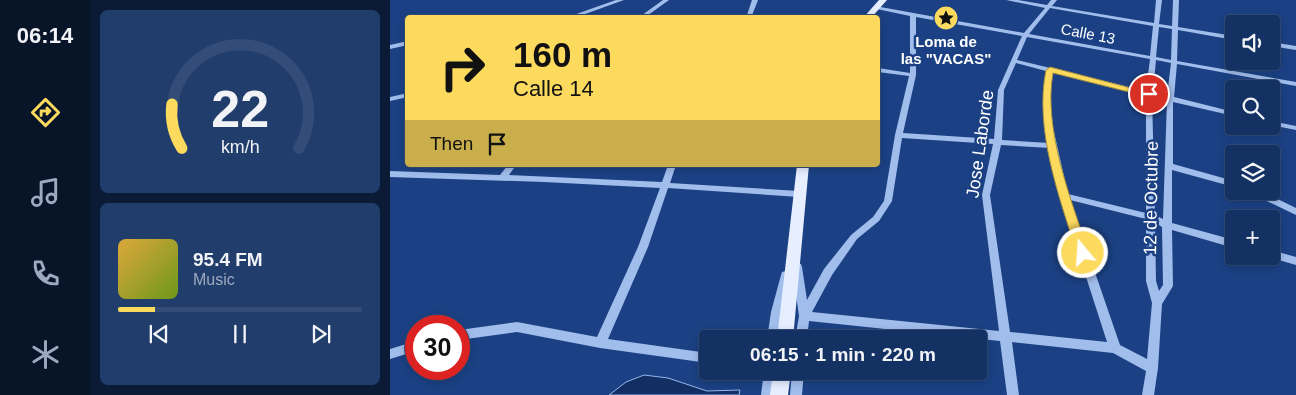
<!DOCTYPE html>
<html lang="en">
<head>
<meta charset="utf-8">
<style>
  body { margin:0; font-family:Helvetica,sans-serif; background:#213d6c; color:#f1f3f6; height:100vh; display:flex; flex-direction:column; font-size:19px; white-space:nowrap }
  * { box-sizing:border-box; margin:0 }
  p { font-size:16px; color:#9da9be }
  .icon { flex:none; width:28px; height:28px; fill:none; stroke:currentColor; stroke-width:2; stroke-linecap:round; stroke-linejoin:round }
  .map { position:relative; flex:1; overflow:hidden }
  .panel { display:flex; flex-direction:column; gap:10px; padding:10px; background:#0b1b36; width:300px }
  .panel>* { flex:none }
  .top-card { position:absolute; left:15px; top:15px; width:475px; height:152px; border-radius:5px; box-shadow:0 2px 8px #0003,0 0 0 1px #334c78; background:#fcda5e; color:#111; overflow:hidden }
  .buttons { position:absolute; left:835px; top:15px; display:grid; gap:10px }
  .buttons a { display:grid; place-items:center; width:55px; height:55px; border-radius:5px; background:#143163; box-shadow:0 2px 8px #0003,0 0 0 1px #334c78; font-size:25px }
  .speed { position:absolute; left:15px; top:315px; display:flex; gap:10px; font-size:25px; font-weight:700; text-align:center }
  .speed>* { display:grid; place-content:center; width:65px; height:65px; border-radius:50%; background:#143163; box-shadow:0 2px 8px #0003,0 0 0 1px #334c78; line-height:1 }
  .speed .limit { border:8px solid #d22; background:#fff; color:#111 }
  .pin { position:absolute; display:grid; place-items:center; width:42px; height:42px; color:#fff; margin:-21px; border:2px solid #fff; border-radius:50%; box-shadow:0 1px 5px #0007 }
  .me { position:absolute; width:55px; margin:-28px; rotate:342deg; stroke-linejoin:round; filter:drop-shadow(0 0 4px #0008) }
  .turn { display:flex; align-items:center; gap:18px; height:105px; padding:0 25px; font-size:22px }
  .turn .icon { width:65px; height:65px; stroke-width:2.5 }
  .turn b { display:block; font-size:35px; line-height:42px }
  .then { display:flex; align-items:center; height:48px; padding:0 25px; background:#0003; gap:10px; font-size:19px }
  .panel .widget { flex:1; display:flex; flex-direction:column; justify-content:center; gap:8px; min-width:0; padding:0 18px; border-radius:8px; background:#213d6c }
  .panel .dial { align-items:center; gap:0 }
  .dial svg { height:130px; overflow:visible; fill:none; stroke:#334c78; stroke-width:7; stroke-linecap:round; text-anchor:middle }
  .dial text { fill:#f1f3f6; stroke:none }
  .song { display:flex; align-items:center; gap:15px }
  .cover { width:60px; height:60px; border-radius:8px; background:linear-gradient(135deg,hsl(40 70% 55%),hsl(80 70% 35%)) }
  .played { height:5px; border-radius:2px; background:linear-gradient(90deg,#fcda5e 15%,#334c78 15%) }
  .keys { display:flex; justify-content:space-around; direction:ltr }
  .trip { position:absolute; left:309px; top:330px; width:288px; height:50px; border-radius:5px; background:#143163; box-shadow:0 2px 8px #0003,0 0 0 1px #334c78; font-weight:800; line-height:50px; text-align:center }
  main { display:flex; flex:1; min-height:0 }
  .tab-bar { display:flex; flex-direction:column; width:90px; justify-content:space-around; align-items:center; background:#081428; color:#9da9be }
  .tab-bar .icon { width:35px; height:35px }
  .tab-bar .selected { color:#fcda5e }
  .tab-bar b { font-size:22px; color:#f1f3f6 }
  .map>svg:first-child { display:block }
  .water { fill:#122e63; stroke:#94b7ed }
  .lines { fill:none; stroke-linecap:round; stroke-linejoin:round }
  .minor { fill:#a1bdeb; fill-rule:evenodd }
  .major { fill:#e6eeff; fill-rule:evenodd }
  .route { fill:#fcda5e; stroke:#a48e3d }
  .labels { text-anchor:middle; stroke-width:5; stroke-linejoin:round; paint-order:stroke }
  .far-street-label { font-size:15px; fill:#fff; stroke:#1b4184 }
  .far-poi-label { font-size:15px; font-weight:bold; fill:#fff; stroke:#1b4184 }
  .street-label { font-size:18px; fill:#fff; stroke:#1b4184 }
</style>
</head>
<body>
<main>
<nav class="tab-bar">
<b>06:14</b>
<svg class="icon selected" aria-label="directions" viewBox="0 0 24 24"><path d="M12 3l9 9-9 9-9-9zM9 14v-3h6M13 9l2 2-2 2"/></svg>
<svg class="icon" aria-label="music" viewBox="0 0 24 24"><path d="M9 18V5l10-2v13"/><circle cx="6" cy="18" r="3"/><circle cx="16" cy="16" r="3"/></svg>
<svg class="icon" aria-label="phone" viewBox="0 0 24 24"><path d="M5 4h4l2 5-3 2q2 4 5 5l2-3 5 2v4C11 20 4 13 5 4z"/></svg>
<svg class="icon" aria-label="climate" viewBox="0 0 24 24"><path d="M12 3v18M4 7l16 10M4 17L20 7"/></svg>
</nav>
<section class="panel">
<div class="widget dial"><svg viewBox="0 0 100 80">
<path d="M14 69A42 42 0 1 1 86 69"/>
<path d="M14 69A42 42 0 0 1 8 42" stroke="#fcda5e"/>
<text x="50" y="56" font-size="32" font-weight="700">22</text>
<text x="50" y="72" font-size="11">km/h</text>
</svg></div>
<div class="widget">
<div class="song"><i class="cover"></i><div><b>95.4 FM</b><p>Music</p></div></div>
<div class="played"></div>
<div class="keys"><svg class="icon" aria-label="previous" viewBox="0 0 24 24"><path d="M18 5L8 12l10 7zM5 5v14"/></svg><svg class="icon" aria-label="pause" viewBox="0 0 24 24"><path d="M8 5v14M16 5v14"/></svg><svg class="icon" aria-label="next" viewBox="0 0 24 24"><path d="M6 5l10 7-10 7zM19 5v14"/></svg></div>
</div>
</section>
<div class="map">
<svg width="906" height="395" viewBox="0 0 906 395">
  <rect width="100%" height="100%" fill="#1b4184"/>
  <path class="water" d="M254 375 278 378 317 391 350 390 349 395H219L236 382Z"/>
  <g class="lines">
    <path class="minor" d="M226 0H234L184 18H175Z
      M273 0H279L254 18H248Z
      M362 0H368L361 18H356Z
      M616 0H628L657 5 661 0H667L662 6 764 23 766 0H772L769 24 782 26 783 0H789L788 27 844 36V40L788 30 787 61 906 82V86L787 64 784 97 844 112V116L783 102V164L844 181V187L782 170V223L844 240V248L782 230 783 286 772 304 768 368 764 395H752L756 371 723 353 622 342 629 395H617L610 341 419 321 417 339H405L409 316 402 267 403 264 407 263 411 264 412 267 417 300 434 269 461 235 483 217 494 201 505 135 519 76 488 72V68L520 73V16L482 8 485 6 634 33 655 8ZM660 8 763 26 760 56 639 34ZM526 17 632 36 608 90 604 139 513 133 526 75ZM769 27 782 29 781 60 766 57ZM637 37 760 59 756 91 627 60ZM766 60 781 63 777 96 763 92ZM626 63 656 71 653 91 654 123 659 143 612 140 614 90ZM663 72 756 95V213L678 194 662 123 659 91ZM762 96 777 100 773 219 765 215ZM512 138 603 144 592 195 609 331 422 312 442 275 467 239 489 221 502 201ZM611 145 660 148 670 196 717 342 620 332 600 195ZM680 200 756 219V281L762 303 757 359 730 345ZM765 223 772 227 773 285 769 291 766 281Z
      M18 41V45L0 49V45Z
      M881 42 906 46V50L881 46Z
      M18 93V97L0 101V97Z
      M881 121 906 126V130L881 125Z
      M118 165H126L119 175 272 182 278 165H286L280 183 409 191 413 194 409 197 278 188 258 247 218 339 318 353V363L210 348 127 332 69 340V330L127 322 207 337 248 247 270 188 154 182 0 177V171L110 175Z
      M859 191H871L906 208V215L860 193Z
      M881 250 906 257V265L878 257 881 256Z
      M396 271 400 272 401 275 391 312 389 339H377L381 312 391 275 392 272Z
      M26 341V351L0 359V349Z
      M374 371H386L383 395H371Z
      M402 371H414L412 395H400Z"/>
    <path class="major" d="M489 0H497L481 18H473Z
      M407 165H419L403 339H387Z
      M383 371H401L398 395H380Z"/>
  </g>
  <path class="route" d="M660 67 764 94 759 97 663 73C653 129 681 200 699 253L698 257H689L687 253C669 197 644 129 656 70Z"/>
  <defs>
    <symbol id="sight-disc" viewBox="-11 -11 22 22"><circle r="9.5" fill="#fcda5e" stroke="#1b4184"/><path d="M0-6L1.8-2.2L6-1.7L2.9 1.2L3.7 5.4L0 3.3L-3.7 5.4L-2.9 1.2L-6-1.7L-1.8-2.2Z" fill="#111"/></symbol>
  </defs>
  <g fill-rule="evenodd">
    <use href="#sight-disc" x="542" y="4" width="28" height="28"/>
  </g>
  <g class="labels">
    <g class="far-street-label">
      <text transform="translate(698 34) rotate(11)" y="5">Calle 13</text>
    </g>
    <g class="far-poi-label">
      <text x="556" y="47">Loma de<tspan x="556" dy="17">las "VACAS"</tspan></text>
    </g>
    <g class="street-label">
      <text transform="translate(590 144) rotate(-82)" y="6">Jose Laborde</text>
      <text transform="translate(761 198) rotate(-89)" y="6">12 de Octubre</text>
    </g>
  </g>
</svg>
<div class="buttons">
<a><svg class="icon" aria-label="sound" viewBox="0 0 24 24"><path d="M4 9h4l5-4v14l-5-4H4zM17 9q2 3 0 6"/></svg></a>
<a><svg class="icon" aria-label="search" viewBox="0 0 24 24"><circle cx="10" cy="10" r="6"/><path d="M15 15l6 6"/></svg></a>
<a><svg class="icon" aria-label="layers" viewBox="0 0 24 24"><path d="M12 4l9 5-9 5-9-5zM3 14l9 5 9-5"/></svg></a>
<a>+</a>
</div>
<div class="speed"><div class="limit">30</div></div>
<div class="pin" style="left:759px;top:94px;background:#d93025"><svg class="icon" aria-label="arrive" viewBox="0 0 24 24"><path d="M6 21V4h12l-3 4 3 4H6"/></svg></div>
<svg class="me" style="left:693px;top:253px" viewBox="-20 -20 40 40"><circle r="17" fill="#fcda5e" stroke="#fff" stroke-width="3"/><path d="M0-11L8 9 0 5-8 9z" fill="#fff"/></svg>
<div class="trip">06:15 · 1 min · 220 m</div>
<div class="top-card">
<div class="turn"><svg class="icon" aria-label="right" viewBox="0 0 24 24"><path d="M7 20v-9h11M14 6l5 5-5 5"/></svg><div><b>160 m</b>Calle 14</div></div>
<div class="then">Then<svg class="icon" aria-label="arrive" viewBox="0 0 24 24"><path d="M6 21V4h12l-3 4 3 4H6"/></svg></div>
</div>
</div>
</main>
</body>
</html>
